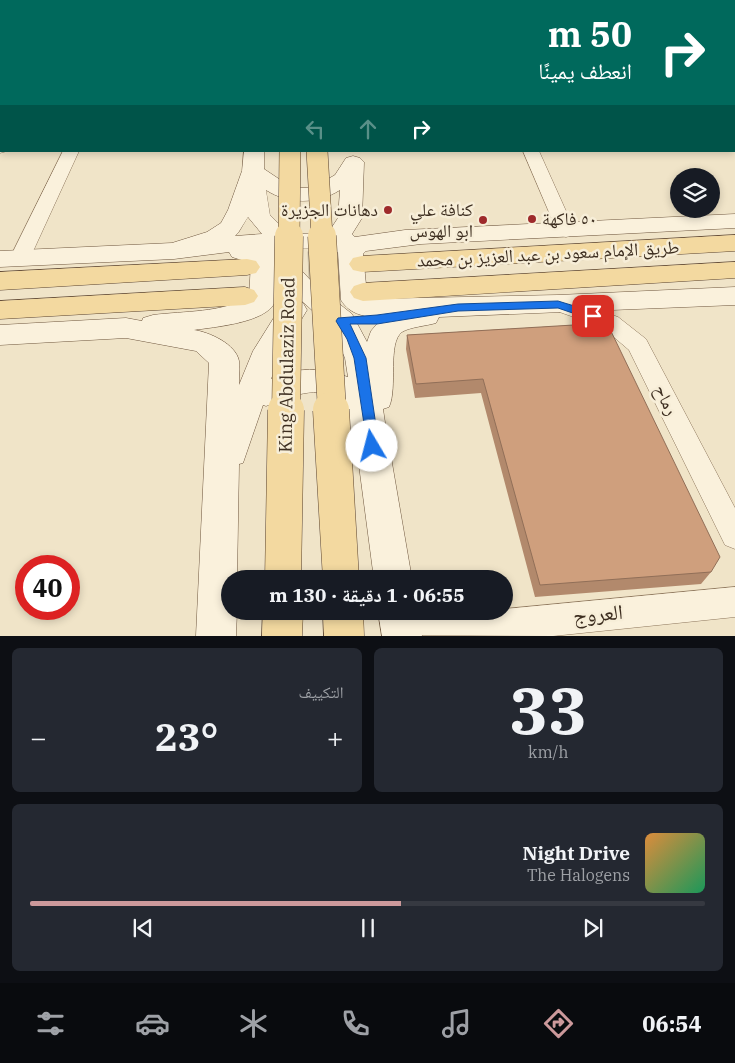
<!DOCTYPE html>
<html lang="ar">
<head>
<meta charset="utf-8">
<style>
  body { margin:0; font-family:"IBM Plex Serif","Noto Naskh Arabic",serif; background:#242831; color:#f1f3f6; direction:rtl; height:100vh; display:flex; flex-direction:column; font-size:19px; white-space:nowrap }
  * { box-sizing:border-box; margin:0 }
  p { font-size:16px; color:#9ea1a6 }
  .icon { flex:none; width:28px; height:28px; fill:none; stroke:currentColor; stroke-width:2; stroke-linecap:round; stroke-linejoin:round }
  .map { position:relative; height:636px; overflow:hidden; direction:ltr }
  .sheet { display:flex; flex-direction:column; gap:12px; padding:12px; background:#0d0f14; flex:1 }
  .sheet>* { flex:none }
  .hud { position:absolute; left:0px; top:0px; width:735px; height:152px; box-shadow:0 2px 8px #0003; direction:rtl; background:#00695c; color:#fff; overflow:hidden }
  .buttons { position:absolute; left:670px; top:168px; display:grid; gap:10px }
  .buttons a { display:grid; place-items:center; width:50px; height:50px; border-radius:50%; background:#171b24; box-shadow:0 2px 8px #0003; font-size:25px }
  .speed { position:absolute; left:15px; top:555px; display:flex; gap:10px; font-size:25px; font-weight:700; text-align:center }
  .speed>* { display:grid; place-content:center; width:65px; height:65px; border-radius:50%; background:#171b24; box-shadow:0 2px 8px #0003; line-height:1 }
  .speed .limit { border:8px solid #d22; background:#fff; color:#111 }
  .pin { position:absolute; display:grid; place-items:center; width:42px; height:42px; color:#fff; margin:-21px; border-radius:10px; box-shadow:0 2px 8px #0006 }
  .me { position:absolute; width:55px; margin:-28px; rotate:352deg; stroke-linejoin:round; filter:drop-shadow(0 0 4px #0008) }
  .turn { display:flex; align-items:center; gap:18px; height:105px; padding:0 20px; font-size:22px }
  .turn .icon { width:65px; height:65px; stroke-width:2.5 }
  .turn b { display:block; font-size:35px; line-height:42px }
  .lanes { display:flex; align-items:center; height:48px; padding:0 20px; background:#0003; justify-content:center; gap:25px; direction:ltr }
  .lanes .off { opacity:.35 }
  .big { font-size:38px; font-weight:700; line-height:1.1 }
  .sheet .tile { flex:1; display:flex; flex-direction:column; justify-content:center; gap:8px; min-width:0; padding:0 18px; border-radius:8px; background:#242831 }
  .sheet .dial { align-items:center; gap:0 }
  .dial b { font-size:65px; line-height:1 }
  .song { display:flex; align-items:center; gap:15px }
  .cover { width:60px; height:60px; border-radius:8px; background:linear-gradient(135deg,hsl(30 70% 55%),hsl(150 70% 35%)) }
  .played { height:5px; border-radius:2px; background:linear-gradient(90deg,#cc999b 55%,#363941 55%) }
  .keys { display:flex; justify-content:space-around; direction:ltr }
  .heat { display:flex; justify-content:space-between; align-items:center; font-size:28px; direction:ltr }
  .sheet .tiles { flex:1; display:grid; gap:12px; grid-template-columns:1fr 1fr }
  .tile:last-child { grid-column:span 2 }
  .trip { position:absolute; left:221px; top:570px; width:292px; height:50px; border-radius:25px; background:#171b24; box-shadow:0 2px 8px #0003; font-weight:700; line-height:50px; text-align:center; direction:rtl }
  .dock { display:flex; height:80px; justify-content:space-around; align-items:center; background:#090b0e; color:#9ea1a6 }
  .dock .icon { width:35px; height:35px }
  .dock .current { color:#cc999b }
  .dock b { font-size:22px; color:#f1f3f6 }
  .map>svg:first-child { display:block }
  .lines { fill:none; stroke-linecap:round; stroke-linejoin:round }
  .primary-tunnel { stroke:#ccc0a6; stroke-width:28; stroke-dasharray:28 14; stroke-linecap:butt }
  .street-casing { stroke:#8d765c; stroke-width:1 }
  .secondary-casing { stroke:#6f573f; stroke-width:1 }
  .primary-casing { stroke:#5b4430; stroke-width:1 }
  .street { fill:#faf1dc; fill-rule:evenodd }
  .secondary { fill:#faf1dc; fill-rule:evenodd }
  .primary { fill:#f3d9a0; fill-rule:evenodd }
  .primary-bridge-far2-casing { stroke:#5b4430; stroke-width:22; stroke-linecap:butt }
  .primary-bridge-far1-casing { stroke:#5b4430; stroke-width:29; stroke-linecap:butt }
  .primary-bridge-casing { stroke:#5b4430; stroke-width:37; stroke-linecap:butt }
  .primary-bridge-far2 { stroke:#f3d9a0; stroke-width:21 }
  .primary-bridge-far1 { stroke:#f3d9a0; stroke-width:28 }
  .primary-bridge { stroke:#f3d9a0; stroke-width:36 }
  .wall { fill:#b2896c }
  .building { fill:#cf9f7d; stroke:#916f58 }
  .route { fill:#1a73e8; stroke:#114b97 }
  .poi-dot { fill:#9e2a2b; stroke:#f7eed8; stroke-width:2 }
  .labels { text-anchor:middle; stroke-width:5; stroke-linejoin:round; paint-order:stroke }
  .poi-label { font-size:18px; fill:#3d2e20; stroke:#f7eed8; text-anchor:end }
  .street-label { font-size:18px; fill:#3d2e20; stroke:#f7eed8 }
  .near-street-label { font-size:21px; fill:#3d2e20; stroke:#f7eed8 }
</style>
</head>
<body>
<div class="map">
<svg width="735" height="636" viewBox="0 0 735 636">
  <rect width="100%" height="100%" fill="#f0e4c8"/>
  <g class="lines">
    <path class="primary-tunnel" d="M266 267 348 264"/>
    <defs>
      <path id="street" d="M131 0H143V1H132Z
        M211 0H270L211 1Z
        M343 0H393L343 1Z
        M453 0H465L466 1H454Z
        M0 5H1V11H0Z
        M734 15H735V23L734 22Z
        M0 27H1V35H0Z
        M734 66H735V75H734Z
        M0 77H1V85H0Z
        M734 111H735V119H734Z
        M0 143 1 151H7L0 153Z
        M63 151H79L30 258 27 262 20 264 13 262 10 258Z
        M523 151H539L575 231 573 235 566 237 559 235 557 231Z
        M558 297 618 317 646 339 735 508V549L725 545 629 350 602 327 551 309 548 304 551 299Z
        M735 587V617L553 636 386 635 391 624 402 619 484 611H505V609Z"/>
      <path id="secondary" d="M257 0H271V1H257Z
        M323 0H337V1H323Z
        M244 151H264V169L288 185 303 188 314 187 335 175 346 158 353 156 360 158 364 162 362 218 352 234 355 237 405 230 735 214V228L421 244 366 251 363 254 367 295 373 299 558 295 735 287V305L439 317 436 323C426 326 410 327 402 332 387 343 398 388 389 407L383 409 387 436 392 446V463L412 579H374L355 435 351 433C346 425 345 411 340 404 320 380 288 399 266 406L263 405 243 463 239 464 237 579H230V611H237L236 636H196L209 363 196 351 126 338 0 345V325L126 318 142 321 143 318 153 315C184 311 222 313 249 297L251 263 232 257 229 252 174 259 0 267V251L172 243 207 232 221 223 228 210 242 171ZM266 190C289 205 318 204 340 190L338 218 328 233 289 234 270 215ZM248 217 262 234 235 236 238 233ZM315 248 314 250 317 256C325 258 332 259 338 252L341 300C350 315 366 317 382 318L371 331 367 342 352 314 313 283 291 259 297 258 300 252 298 249ZM276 275 295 295 331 327 345 358 348 377C319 368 300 366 271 379L281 353 307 310 303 303 293 301 283 303 253 351 239 385C239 377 240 369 239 361 236 344 209 332 194 330 214 327 266 323 275 302 278 295 276 283 276 275Z
        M378 611H418L422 636H382Z"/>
      <path id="primary" d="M280 0H294V1H280Z
        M303 0H317V1H303Z
        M735 235V251L362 272 353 270 349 264 353 258 362 256Z
        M247 259 256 261 260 267 256 273 247 275 0 290V272Z
        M735 262V278L363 301 354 298 350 292 354 286 363 283Z
        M245 287 254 290 258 296 254 302 245 305 0 319V301Z
        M263 611H303L302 636H262Z
        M323 611H363L364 636H324Z"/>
    </defs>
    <use href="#street" class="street-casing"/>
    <use href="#secondary" class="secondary-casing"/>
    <use href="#primary" class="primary-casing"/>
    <use href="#street" class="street"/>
    <use href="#secondary" class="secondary"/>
    <use href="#primary" class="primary"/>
    <defs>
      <path id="primary-bridge-far2" d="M317 151 322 237
        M289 237 290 151"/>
      <path id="primary-bridge-far1" d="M322 236 332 411
        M286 411 289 236"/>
      <path id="primary-bridge" d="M331 410 341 579
        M283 579 286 410"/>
    </defs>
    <use href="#primary-bridge-far2" class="primary-bridge-far2-casing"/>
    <use href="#primary-bridge-far1" class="primary-bridge-far1-casing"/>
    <use href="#primary-bridge" class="primary-bridge-casing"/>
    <use href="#primary-bridge-far2" class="primary-bridge-far2"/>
    <use href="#primary-bridge-far1" class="primary-bridge-far1"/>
    <use href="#primary-bridge" class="primary-bridge"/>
  </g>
  <path class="wall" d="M607 323 711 572 701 584 535 597 481 393 415 398 406 349 407 335Z"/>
  <path class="building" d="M607 323 720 557 711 572 540 585 483 379 416 384 407 335Z"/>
  <path class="route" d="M558 301 597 313 599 316 593 320 558 308 458 311 377 324H350L366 358 379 446 377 450 372 451 368 450 354 358 347 339 336 321 338 318 377 315 458 304Z"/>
  <g class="poi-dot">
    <circle cx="388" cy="210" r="5"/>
    <circle cx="532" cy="219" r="5"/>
    <circle cx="483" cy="220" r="5"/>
  </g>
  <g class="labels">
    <g class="poi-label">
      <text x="378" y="216">دهانات الجزيرة</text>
      <text x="473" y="216">كنافة علي<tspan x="473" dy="21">ابو الهوس</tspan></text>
      <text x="542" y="225" text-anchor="start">٥٠ فاكهة</text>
    </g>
    <g class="street-label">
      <text transform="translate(548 254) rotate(-3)" y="6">طريق الإمام سعود بن عبد العزيز بن محمد</text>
      <text transform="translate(287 365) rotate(-89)" y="6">King Abdulaziz Road</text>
      <text transform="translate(666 400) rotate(63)" y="6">رماح</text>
    </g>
    <g class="near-street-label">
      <text transform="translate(598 614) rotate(-5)" y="7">العروج</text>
    </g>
  </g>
</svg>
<div class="buttons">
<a><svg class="icon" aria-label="layers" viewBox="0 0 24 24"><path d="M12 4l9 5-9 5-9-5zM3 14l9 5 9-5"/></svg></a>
</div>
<div class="speed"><div class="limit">40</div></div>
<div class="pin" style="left:593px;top:316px;background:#d93025"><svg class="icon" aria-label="arrive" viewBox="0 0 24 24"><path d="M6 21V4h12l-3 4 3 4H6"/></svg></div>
<svg class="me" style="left:372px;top:446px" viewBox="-20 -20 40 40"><circle r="19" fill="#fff"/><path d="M0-13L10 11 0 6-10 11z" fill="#1a73e8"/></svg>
<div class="trip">06:55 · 1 دقيقة · 130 m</div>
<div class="hud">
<div class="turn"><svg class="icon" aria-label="right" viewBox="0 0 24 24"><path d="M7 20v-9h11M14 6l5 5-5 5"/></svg><div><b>50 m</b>انعطف يمينًا</div></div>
<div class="lanes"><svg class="icon off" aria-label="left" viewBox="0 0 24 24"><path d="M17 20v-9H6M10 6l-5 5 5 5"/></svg><svg class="icon off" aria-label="ahead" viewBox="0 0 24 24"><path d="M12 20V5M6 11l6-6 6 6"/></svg><svg class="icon" aria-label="right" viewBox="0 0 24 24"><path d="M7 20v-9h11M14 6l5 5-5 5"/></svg></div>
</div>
</div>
<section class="sheet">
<div class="tiles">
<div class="tile dial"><b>33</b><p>km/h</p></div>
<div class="tile"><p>التكييف</p>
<div class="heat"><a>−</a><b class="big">23°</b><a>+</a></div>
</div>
<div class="tile">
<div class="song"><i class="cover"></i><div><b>Night Drive</b><p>The Halogens</p></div></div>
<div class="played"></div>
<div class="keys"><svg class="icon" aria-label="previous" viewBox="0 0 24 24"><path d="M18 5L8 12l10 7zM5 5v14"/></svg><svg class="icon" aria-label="pause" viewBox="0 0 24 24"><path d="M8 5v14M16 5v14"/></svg><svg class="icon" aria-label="next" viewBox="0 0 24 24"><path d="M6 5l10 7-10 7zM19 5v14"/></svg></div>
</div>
</div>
</section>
<nav class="dock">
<b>06:54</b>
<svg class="icon current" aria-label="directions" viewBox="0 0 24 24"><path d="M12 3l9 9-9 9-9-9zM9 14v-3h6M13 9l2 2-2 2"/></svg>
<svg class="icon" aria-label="music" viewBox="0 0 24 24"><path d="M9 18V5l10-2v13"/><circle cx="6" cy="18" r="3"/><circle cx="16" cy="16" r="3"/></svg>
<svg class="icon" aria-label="phone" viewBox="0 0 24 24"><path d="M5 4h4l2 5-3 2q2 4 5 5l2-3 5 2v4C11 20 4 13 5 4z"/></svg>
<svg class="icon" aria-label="climate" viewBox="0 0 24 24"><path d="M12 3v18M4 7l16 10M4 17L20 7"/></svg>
<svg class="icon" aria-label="car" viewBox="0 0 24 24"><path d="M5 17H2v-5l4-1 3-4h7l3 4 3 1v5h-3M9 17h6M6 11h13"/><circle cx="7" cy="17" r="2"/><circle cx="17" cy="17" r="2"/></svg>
<svg class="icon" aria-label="filters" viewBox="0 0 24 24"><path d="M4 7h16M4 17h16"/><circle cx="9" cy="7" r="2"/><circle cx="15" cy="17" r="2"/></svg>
</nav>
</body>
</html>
